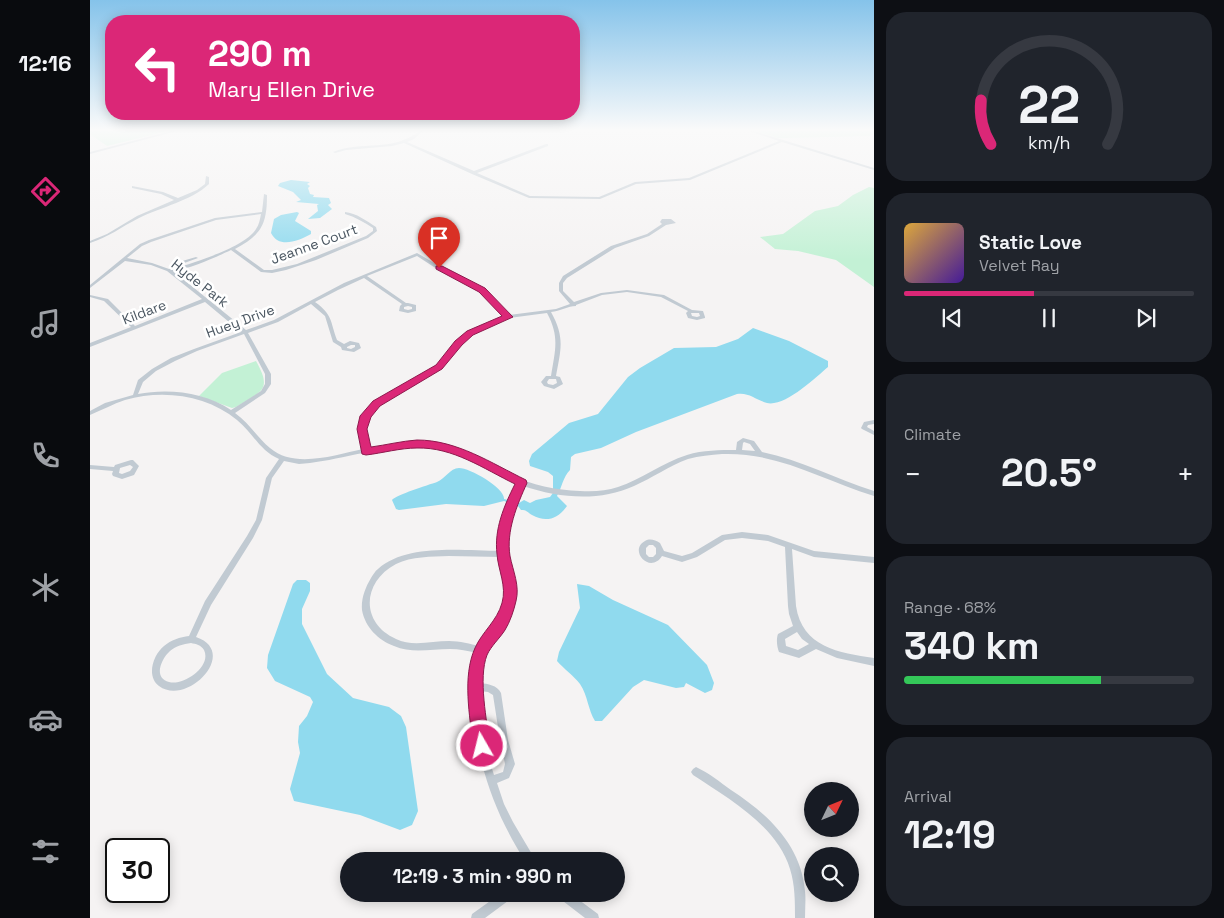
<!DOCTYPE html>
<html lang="en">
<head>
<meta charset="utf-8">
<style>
  body { margin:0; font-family:"Space Grotesk",sans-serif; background:#20242c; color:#f1f3f6; height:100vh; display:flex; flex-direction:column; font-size:19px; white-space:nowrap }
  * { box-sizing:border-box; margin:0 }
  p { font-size:16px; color:#9ea1a6 }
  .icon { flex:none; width:28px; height:28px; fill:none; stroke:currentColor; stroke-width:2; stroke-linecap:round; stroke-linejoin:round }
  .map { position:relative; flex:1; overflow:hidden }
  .details { display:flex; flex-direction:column; gap:12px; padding:12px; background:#0d0f14; width:350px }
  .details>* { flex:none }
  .top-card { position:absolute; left:15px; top:15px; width:475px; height:105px; border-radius:20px; box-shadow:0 2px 12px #0003; background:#db2777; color:#fff; overflow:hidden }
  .needle { width:32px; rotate:47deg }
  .buttons { position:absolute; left:714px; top:782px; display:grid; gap:10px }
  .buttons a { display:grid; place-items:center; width:55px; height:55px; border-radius:50%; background:#171b24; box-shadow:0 2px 12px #0003; font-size:25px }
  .speed { position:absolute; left:15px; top:838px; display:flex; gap:10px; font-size:25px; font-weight:700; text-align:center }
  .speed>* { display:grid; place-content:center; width:65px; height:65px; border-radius:50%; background:#171b24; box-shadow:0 2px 12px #0003; line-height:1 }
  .speed .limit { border:2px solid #111; border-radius:8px; background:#fff; color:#111 }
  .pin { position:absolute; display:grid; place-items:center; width:42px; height:42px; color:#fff; margin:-51px -21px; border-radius:50% 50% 50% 0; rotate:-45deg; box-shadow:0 0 5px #0007 }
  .pin .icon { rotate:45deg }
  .me { position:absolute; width:55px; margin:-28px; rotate:352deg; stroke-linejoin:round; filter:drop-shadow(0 0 4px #0008) }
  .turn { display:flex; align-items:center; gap:18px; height:105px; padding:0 20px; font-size:22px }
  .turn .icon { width:65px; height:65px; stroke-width:2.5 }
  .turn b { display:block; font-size:35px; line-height:42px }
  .big { font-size:38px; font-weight:700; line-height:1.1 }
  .details .widget { flex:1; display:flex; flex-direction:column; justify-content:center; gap:8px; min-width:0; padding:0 18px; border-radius:20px; background:#20242c }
  .details .dial { align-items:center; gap:0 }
  .dial svg { height:130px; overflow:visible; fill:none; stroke:#363941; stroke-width:7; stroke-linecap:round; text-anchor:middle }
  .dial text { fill:#f1f3f6; stroke:none }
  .song { display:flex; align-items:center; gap:15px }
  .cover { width:60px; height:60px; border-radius:8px; background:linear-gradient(135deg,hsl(40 70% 55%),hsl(260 70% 35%)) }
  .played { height:5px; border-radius:2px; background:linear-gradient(90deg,#db2777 45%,#363941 45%) }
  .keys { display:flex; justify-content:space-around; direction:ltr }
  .heat { display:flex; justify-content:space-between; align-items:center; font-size:28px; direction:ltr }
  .charge { height:8px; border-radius:4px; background:linear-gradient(90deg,#34c759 68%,#363941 0) }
  .trip { position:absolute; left:250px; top:852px; width:285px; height:50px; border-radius:25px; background:#171b24; box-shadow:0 2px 12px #0003; font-weight:700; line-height:50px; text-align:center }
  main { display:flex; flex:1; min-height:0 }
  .tab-bar { display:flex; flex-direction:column; width:90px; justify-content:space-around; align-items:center; background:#090b0e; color:#9ea1a6 }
  .tab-bar .icon { width:35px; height:35px }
  .tab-bar .on { color:#db2777 }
  .tab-bar b { font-size:22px; color:#f1f3f6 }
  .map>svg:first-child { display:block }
  .green { fill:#c3f1d5 }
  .water { fill:#90daee }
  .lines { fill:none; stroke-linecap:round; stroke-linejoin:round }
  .street { fill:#c1cad2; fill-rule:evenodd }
  .route { fill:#db2777; stroke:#8e194d }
  .labels { text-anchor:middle; stroke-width:5; stroke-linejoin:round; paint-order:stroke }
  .far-street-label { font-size:14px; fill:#4a5661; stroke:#fff }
</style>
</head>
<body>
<main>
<nav class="tab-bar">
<b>12:16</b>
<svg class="icon on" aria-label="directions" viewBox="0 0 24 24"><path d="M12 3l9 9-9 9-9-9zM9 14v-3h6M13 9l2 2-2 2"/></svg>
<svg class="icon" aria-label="music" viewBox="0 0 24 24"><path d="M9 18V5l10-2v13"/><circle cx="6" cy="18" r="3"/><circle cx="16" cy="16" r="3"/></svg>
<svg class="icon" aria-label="phone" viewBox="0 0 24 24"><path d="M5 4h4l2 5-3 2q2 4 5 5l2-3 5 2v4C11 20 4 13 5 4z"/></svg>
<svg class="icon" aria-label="climate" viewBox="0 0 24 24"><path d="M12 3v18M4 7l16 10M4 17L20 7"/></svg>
<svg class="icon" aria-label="car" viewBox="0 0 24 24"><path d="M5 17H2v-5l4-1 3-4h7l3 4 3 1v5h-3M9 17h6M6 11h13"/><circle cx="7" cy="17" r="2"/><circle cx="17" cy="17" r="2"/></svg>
<svg class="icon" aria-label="filters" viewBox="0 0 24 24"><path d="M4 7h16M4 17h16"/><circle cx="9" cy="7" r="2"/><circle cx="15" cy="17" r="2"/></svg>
</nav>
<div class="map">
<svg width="784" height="918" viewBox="0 0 784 918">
  <rect width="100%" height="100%" fill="#f5f3f3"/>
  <path class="green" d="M0 131H78L17 146 0 134Z
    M666 131H784V134L779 136 688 138Z
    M779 187 784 188V287L746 260 708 251 685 249 670 237 693 234 725 211 748 206 763 195Z
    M166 361C183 391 171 391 146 407L142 408 109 396 132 373Z"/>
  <path class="water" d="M201 180 220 182 217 184 220 186 218 188 220 194 224 195 223 197 239 198 241 203 238 205 242 209 230 218 218 219 228 211 227 205 229 204 206 202 211 200 203 192 188 186 190 183Z
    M207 212 209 213 205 221 221 231V234C208 241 189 249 181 233L184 219 191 215Z
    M663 328 699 341 738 361V367C725 378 695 407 677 403 666 400 659 392 647 394L546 432 511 448 485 454 481 457 480 470C473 477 472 487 467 496L477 506C468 519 456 523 442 515 437 512 437 510 431 510L428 506 414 501 394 506 356 504 309 510 306 509 302 500C306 495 338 485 347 482 355 479 360 468 369 468 380 468 415 488 414 499L429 503 434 500 440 503 446 500 460 497 463 493V476L458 472 440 466 439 461 442 454 479 423 508 414 538 377 550 368 584 348 626 347 648 339Z
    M207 580H216L220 583V591L212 609V624L237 674 263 698 299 707 311 716 316 727 328 811 322 825 310 830 270 815 204 801 200 789 210 753 208 742 209 726 217 716 223 702 220 697 185 681 177 668 178 655 203 584Z
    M487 584 499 586 523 600 578 625 617 665 624 683 622 690 615 693 596 683 594 687 586 688 554 680 543 687 512 721H505C498 710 498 696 490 684 484 676 474 669 467 661L469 652 490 608Z"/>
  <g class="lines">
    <path class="street" d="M81 131H87L0 154V152Z
      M330 131H333L324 139 317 142 384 171 456 144H458V146L387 173 440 196 509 197 545 182 599 178 689 141 659 131H664L784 168V170L692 142 600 180 546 184 510 199 439 198 382 174 314 143 302 146 256 150 245 153 243 152C273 140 300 153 330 131Z
      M116 176 119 177V184C101 201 71 207 49 218 31 227 19 237 0 243V241L17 234 47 216 84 200 71 194 42 188V186L73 192 88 198 107 190 115 184Z
      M174 194 177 195C177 225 171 235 145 249L174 270H182L207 264 276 236 283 231V228C274 222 265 217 255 214V212C266 213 277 221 286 227L287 231 278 238 226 260 196 270 182 273 171 272 141 250C126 257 100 269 83 271L156 330 184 320 254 283 327 253 351 267 394 289 419 315 466 309 480 304 469 291V283L473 276 521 246 557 234 572 224 570 222 572 219H581L586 223 576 225 559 236 525 248 477 278 473 283V291L484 302 511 293 537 290 574 295 602 310 613 311 615 317V318L607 320 598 318 596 313 598 311 571 297 537 292 512 295 486 305V306C478 306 470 311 461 312 475 337 471 349 466 376L470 377 473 384 464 389 454 386 451 382 456 376H461C465 350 470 337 457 313L419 318 382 334 371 344 351 368 283 409C274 422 276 434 279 448 302 444 327 439 350 444 376 449 397 464 420 475 442 485 466 490 490 491 503 492 516 491 528 487 552 479 572 463 597 455 613 450 630 450 646 450L647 442 653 438 664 441 672 452C711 460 746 479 784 491V496C732 480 688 452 632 454 621 455 609 456 598 459 579 466 562 478 544 486 509 502 469 498 433 486 421 509 414 533 418 560 421 574 426 588 423 602 419 622 403 634 395 652 391 662 390 672 390 683 398 684 407 685 411 693L418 740 425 764 419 778 407 783 414 804 423 822 446 861H435C404 812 387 764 383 706 381 688 380 670 387 653 378 651 369 649 360 649 341 649 322 654 304 646 288 640 275 627 272 610 271 599 275 588 281 578 283 575 285 571 288 569 317 543 374 551 410 551 407 527 417 505 427 484 404 473 383 458 359 450 317 437 263 458 220 463L209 464 194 461 182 478 172 520 163 538 121 605 106 637C150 652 97 707 69 686 56 676 63 655 74 646 81 640 90 637 99 636L115 601 157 536 166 520 176 478 189 459C170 451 162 432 147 420 117 395 73 389 35 400 23 404 12 410 0 415V411L15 403 43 395 48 380 62 369 81 358 104 349 151 332 115 302 0 347V343L41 327 14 301 0 297V295L18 299 45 326 112 299 77 271 61 265 35 261 0 288V285L50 244 59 240 125 218 172 212ZM171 214C170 219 169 225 166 229 155 247 108 261 87 268H85L86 266 108 258 106 257 82 264 81 268 79 269 62 263 37 258 52 246 61 242 126 220ZM327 256 347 269 390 291 415 317 378 332 367 342 347 366 279 407C268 422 269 432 273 449 245 455 204 469 180 448 167 437 159 423 145 413L175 393 181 384V374L158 333 188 322 221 304 235 316 243 342 251 347 252 350 264 352 271 348 269 343 260 341 254 344 247 340C240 321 243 315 225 302L248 290 274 278 312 304 310 306 309 311 318 313 326 311V305L318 303H316L277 276ZM318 306 322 307V309L318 310 314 309V307ZM601 313H609L610 316 607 317 602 316ZM154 334 175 374V384L171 391 141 410C115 392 78 388 48 394L53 382 66 371 85 361 107 351ZM261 345H265V347L261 349 257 348V347ZM459 379H466L467 383 463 385 458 384 457 382ZM654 442 660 444 665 451 652 450 653 443ZM359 556 411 557C414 577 421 597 410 616 404 626 396 635 390 646 380 644 370 641 359 641 342 641 322 647 306 639 270 623 272 582 306 564 322 556 341 557 359 556ZM101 643C106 644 111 645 114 650 122 666 94 686 79 682 63 678 71 659 80 651 86 646 93 644 101 643ZM390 691 398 692 403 695 410 740 415 764 413 772 404 775C395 748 392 719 390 691Z
      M784 420V424L778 425 777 427 784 431V435L772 429 771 428 774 422Z
      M41 460H43L49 466 44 475 32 479 23 476 22 474 23 471 0 469V465L24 467 25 465ZM40 465 43 467 40 471 32 474 29 473 30 468Z
      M652 532 678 535 724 551 784 557V563L724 557 702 549 706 606C712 647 749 653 784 658V666L747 658 726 649 709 658 689 652C687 647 686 639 688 634L703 626 699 614 698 606 695 547 678 541 652 538 635 540 607 557 592 562 572 556C560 575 538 550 555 541 560 538 565 540 570 543L574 551 592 556 602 553 632 535ZM559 545H563L566 548V554L563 557H559L556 554V548ZM707 632 712 639 719 644 708 650 696 646 695 639Z
      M606 767C619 773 630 782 641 790 678 814 711 845 715 891 716 900 715 909 715 918H705C705 901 705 885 700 869 687 826 638 798 603 775L601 772 603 769Z
      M410 894H423L422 898 395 918H381L382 914Z
      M468 894H481L508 914 509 918H495L469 898Z"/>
  </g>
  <linearGradient id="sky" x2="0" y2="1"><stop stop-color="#85c3ea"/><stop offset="0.5" stop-color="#fafafa"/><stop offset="1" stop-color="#fafafa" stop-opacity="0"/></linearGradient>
  <rect width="784" height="260" fill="url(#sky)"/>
  <path class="route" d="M346 266H352L395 288 423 317 383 335 372 345 352 369 290 406 281 417 277 429 281 447C296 445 312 441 327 440 367 440 401 463 436 480L437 483C427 505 416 531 420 556 423 571 430 586 426 601 424 610 420 622 415 630 410 638 401 646 397 655 388 678 397 722 400 746L397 752 392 755 386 752 383 746C380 716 372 677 385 648 392 632 407 621 412 603 417 586 408 570 407 554 404 529 414 506 425 484 394 469 363 447 327 448 310 448 293 453 276 455L272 454 267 429 270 416 283 401 346 365 365 341 377 331 412 316 389 292 346 269Z"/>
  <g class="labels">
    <g class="far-street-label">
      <text transform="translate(224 244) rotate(-20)" y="5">Jeanne Court</text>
      <text transform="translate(110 283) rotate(38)" y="5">Hyde Park</text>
      <text transform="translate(54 312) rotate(-21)" y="5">Kildare</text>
      <text transform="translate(150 321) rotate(-20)" y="5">Huey Drive</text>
    </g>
  </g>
</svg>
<div class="buttons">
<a><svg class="needle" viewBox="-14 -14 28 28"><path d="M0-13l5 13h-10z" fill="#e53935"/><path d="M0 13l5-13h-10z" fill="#9ea1a6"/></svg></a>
<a><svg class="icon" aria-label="search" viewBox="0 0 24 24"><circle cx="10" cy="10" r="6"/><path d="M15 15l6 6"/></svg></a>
</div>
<div class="speed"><div class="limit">30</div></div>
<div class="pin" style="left:349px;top:268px;background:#d93025"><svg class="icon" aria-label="arrive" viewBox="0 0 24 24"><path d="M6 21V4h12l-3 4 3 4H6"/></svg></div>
<svg class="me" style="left:392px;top:746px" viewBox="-20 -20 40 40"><circle r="17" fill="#db2777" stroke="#fff" stroke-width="3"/><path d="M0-11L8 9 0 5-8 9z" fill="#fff"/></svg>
<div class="trip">12:19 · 3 min · 990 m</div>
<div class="top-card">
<div class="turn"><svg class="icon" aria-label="left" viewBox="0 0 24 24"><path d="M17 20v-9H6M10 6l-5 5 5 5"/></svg><div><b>290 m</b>Mary Ellen Drive</div></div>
</div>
</div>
<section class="details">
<div class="widget dial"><svg viewBox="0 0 100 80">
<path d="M14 69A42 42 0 1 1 86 69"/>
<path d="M14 69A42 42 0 0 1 8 42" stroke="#db2777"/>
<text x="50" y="56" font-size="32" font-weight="700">22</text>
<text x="50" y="72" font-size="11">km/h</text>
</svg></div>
<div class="widget">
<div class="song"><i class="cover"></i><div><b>Static Love</b><p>Velvet Ray</p></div></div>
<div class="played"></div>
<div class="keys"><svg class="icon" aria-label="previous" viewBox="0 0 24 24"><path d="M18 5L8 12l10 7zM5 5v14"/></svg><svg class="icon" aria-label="pause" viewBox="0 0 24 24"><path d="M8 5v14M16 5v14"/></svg><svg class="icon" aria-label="next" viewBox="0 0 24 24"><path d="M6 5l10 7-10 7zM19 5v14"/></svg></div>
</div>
<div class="widget"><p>Climate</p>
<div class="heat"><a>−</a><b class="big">20.5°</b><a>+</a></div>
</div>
<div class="widget"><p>Range · 68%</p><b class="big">340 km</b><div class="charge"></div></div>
<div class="widget"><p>Arrival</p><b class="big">12:19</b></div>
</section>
</main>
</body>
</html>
